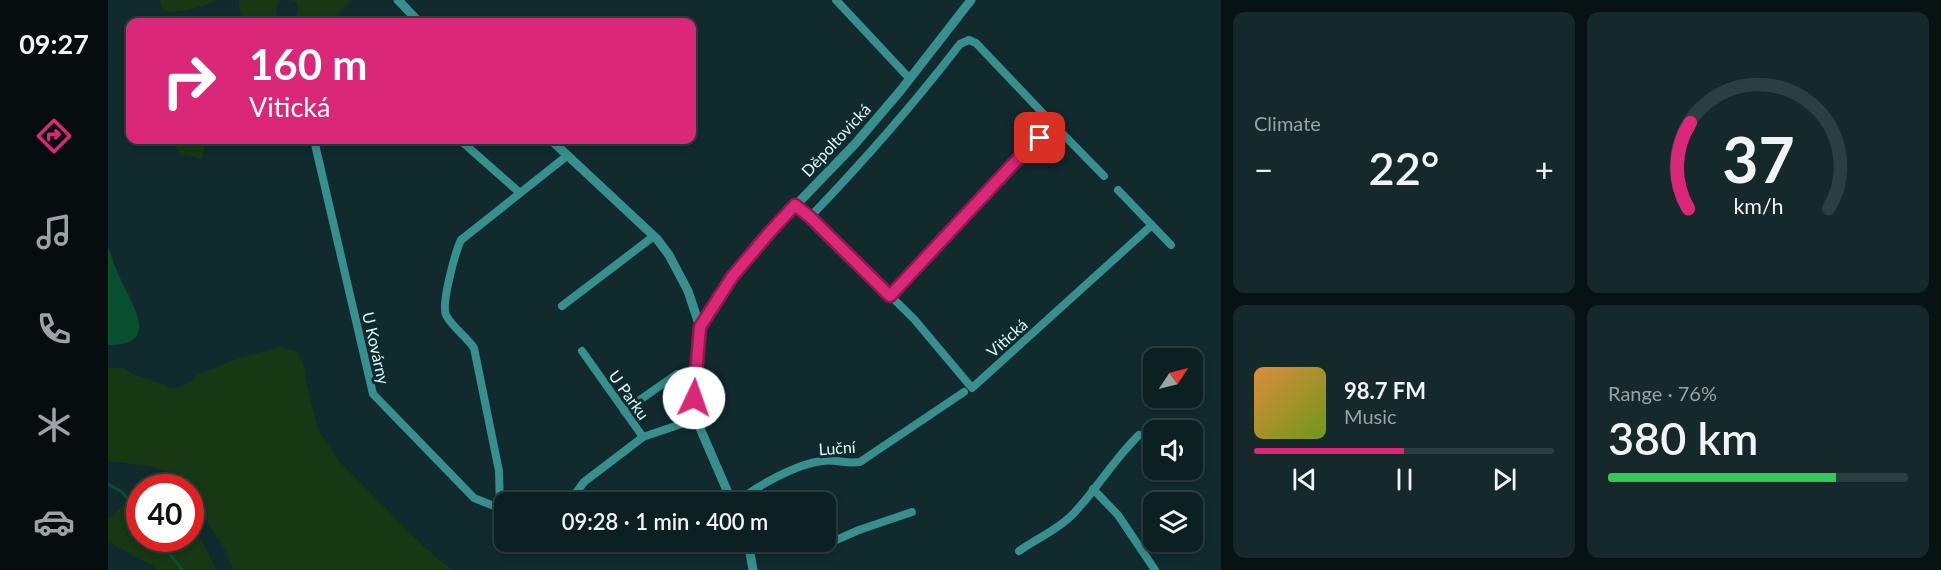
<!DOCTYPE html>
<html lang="en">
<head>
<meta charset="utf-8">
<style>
  body { margin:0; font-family:Lato,sans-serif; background:#15282a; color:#f1f3f6; height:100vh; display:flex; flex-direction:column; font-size:22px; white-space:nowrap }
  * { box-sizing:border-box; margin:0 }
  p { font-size:20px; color:#9aa3a5 }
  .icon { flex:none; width:33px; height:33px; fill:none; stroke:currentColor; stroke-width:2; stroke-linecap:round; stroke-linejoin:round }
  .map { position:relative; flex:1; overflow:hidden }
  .drawer { display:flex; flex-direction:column; gap:12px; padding:12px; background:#071213; width:720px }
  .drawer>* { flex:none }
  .top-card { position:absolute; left:18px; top:18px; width:570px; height:126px; border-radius:12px; box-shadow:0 3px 9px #0003,0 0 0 2px #2c3e40; background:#db2777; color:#fff; overflow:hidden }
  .needle { width:39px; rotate:55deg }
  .controls { position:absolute; left:1035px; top:348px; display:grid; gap:12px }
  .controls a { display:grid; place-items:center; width:60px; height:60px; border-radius:12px; background:#0c2022; box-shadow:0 3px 9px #0003,0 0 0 2px #2c3e40; font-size:30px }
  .speed { position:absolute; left:18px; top:474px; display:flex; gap:12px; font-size:30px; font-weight:700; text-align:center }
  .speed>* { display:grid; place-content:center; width:78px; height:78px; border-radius:50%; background:#0c2022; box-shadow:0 3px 9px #0003,0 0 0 2px #2c3e40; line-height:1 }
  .speed .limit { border:9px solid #d22; background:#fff; color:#111 }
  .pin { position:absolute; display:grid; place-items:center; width:51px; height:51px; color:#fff; margin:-26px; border-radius:12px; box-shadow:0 3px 9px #0006 }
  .me { position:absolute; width:66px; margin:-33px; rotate:3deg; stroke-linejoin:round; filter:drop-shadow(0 0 4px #0008) }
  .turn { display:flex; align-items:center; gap:21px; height:126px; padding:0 24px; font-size:27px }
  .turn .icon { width:78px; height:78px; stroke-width:2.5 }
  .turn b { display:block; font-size:42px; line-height:51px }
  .big { font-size:45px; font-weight:600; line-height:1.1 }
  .drawer .widget { flex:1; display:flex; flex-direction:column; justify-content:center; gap:9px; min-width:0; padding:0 21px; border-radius:12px; background:#15282a }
  .drawer .dial { align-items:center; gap:0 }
  .dial svg { height:156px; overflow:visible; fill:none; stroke:#2c3e40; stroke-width:7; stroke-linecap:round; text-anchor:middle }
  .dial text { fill:#f1f3f6; stroke:none }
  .song { display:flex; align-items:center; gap:18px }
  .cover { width:72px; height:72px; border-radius:9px; background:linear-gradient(135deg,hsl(30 70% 55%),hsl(80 70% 35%)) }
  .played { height:6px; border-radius:3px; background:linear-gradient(90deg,#db2777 50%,#2c3e40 50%) }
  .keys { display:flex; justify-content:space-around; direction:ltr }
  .heat { display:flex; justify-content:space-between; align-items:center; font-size:33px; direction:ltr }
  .charge { height:9px; border-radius:4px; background:linear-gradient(90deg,#34c759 76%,#2c3e40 0) }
  .drawer .tiles { flex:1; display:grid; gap:12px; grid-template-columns:repeat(2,1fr) }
  .trip { position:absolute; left:386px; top:492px; width:342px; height:60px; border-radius:12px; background:#0c2022; box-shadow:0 3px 9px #0003,0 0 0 2px #2c3e40; font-weight:600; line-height:60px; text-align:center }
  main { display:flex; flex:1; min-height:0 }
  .dock { display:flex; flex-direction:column; width:108px; justify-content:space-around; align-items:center; background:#050d0e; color:#9aa3a5 }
  .dock .icon { width:42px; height:42px }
  .dock .selected { color:#db2777 }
  .dock b { font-size:27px; color:#f1f3f6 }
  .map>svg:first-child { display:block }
  .green { fill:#163813 }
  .water { fill:#084f30 }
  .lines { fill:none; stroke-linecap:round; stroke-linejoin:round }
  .stream { stroke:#084f30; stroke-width:3 }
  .minor { stroke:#388f8d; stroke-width:8 }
  .tertiary { stroke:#388f8d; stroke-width:9 }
  .route-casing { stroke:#8e194d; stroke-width:15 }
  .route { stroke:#db2777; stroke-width:10 }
  .labels { text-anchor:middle; stroke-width:6; stroke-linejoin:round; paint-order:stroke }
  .street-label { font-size:16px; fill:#ddfdff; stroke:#102a2e }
</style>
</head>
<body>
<main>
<nav class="dock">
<b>09:27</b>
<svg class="icon selected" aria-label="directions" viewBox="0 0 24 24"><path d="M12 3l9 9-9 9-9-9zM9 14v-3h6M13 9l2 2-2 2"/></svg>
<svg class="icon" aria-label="music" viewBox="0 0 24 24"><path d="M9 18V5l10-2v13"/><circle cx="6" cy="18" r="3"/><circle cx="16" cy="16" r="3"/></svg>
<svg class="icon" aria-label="phone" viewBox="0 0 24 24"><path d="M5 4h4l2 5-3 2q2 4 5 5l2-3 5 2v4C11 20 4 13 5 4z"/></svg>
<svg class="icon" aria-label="climate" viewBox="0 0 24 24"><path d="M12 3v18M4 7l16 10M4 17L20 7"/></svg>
<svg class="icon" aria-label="car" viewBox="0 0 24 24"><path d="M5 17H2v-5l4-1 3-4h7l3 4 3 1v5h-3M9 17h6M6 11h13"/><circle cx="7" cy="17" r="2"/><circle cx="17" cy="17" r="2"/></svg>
</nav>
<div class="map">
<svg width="1113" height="570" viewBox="0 0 1113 570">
  <rect width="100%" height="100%" fill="#102a2e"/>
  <path class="green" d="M51 0H109C91 8 76 13 56 11Z
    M131 0H172C166 8 167 17 176 22H138L131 9Z
    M184 0H244L223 22H176L187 19 190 10 188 2Z
    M62 140H98L94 159 71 153Z
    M172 347 190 352 196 367 199 386 211 432 233 463 316 547 344 570H126L114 544 83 500 82 488 74 487 64 473 46 467 0 461V368H16L26 375 55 384 59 388H67L75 386 85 380 88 375 133 357Z
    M31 488 32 538H82L83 519 108 570H49L47 567 0 542V520Z"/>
  <path class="water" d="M0 247C4 257 7 268 12 278 24 304 54 346 0 345Z"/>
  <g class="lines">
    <path class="stream" d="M0 484 14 492 32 513
      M50 538 74 570"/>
    <path class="minor" d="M728 0 802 79
      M946 125 996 176
      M206 140 265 394 366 498 396 510
      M352 140 412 193
      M1010 190 1063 245
      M687 205 702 217 806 319 864 388 1044 225
      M702 217C755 162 805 105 852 44L861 40 868 43 946 125 905 164 782 296
      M454 306 546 236
      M474 351 535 437
      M516 411 569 374 587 372
      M985 489 1010 515 1047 570
      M461 502 476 482 535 437 588 419
      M629 502C649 486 688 464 714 461 726 459 738 464 752 462L856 392
      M392 509 391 471 366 348C358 336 344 327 338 315 333 304 347 253 353 240L460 155
      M642 551 666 545 715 543 728 540 751 530 804 512
      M911 551C929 538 950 530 965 514 989 489 1006 459 1031 435"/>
    <path class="tertiary" d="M290 0 311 22
      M443 140 549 239 561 255 580 291 592 327 586 398 588 419 624 502
      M592 327 624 277 661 233 747 144 793 90 863 0
      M640 542 645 570"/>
  </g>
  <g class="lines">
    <defs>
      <path id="route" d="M586 398 592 327 624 277 661 233 687 205 702 217 782 296 905 164 932 138"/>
    </defs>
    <use href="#route" class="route-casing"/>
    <use href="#route" class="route"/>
  </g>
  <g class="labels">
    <g class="street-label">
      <text transform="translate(728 140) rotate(-47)" y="6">Děpoltovická</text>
      <text transform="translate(899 338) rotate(-42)" y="6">Vitická</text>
      <text transform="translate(268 348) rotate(77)" y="6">U Kovárny</text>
      <text transform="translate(521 395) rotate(54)" y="6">U Parku</text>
      <text transform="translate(729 448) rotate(-4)" y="6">Luční</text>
    </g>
  </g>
</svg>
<div class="controls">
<a><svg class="needle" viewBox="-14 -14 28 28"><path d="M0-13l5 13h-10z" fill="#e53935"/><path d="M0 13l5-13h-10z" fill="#9aa3a5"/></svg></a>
<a><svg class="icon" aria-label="sound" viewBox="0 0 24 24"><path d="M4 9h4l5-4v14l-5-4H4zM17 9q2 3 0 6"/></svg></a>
<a><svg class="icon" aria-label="layers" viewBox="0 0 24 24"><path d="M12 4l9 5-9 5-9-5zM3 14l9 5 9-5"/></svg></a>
</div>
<div class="speed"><div class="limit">40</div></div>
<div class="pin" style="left:932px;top:138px;background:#d93025"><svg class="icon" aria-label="arrive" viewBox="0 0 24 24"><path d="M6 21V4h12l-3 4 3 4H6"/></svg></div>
<svg class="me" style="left:586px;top:398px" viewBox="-20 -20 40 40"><circle r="19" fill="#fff"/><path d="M0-13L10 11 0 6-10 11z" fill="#db2777"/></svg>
<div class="trip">09:28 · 1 min · 400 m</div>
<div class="top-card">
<div class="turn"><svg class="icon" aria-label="right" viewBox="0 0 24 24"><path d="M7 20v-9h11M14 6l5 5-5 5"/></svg><div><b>160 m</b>Vitická</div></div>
</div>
</div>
<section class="drawer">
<div class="tiles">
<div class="widget"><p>Climate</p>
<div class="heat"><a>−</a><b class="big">22°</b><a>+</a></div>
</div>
<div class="widget dial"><svg viewBox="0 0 100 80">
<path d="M14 69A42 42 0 1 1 86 69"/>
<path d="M14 69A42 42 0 0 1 15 25" stroke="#db2777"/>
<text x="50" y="56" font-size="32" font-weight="700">37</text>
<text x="50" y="72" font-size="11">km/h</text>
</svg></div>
<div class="widget">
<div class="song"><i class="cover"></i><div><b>98.7 FM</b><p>Music</p></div></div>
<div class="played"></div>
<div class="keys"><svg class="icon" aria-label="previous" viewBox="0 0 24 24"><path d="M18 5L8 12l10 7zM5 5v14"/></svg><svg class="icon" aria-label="pause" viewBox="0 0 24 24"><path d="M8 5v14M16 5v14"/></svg><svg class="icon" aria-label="next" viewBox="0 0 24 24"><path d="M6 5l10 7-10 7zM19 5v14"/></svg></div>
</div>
<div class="widget"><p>Range · 76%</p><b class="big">380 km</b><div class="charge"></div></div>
</div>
</section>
</main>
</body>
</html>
